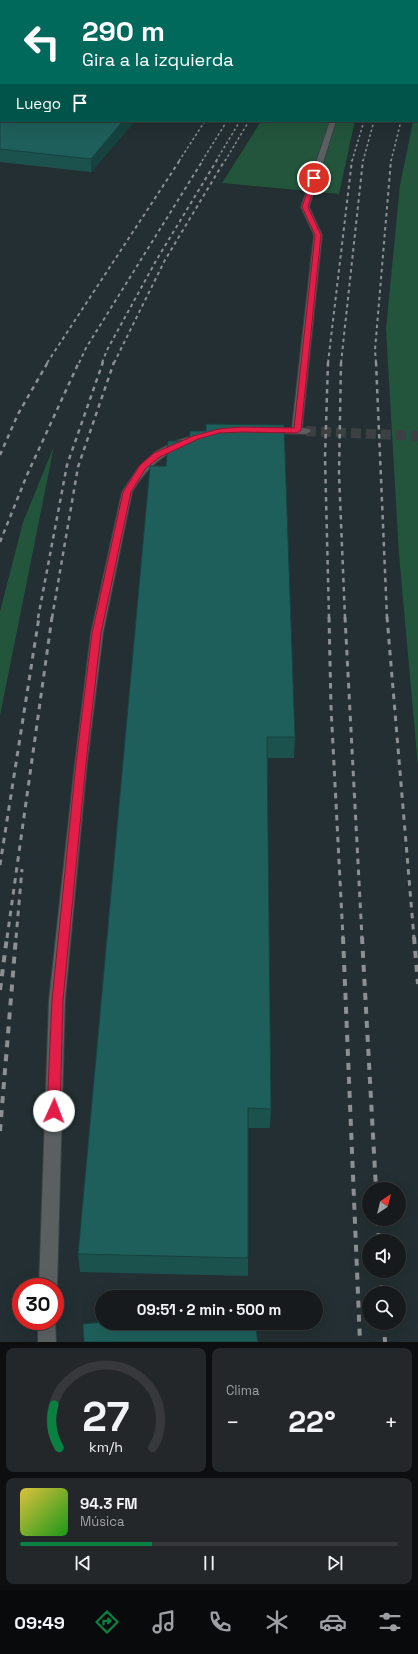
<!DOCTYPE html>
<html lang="es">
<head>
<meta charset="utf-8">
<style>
  body { margin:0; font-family:"Space Grotesk",sans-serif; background:#242729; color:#f1f3f6; height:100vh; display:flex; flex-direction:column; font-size:15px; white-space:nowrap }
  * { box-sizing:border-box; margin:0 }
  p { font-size:13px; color:#9ea1a3 }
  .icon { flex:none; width:22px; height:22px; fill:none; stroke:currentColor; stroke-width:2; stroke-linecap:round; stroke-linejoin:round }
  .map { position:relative; height:1342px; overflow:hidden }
  .panel { display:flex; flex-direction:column; gap:6px; padding:6px; background:#0d0e0f; flex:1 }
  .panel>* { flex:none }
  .guide { position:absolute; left:0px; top:0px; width:418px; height:122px; box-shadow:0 4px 16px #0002,0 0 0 1px #36383b; background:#00695c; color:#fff; overflow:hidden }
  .needle { width:26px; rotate:35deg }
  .buttons { position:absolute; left:362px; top:1182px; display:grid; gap:8px }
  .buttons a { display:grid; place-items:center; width:44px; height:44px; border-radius:50%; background:#171a1c; box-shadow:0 4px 16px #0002,0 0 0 1px #36383b; font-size:20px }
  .speed { position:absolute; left:12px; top:1278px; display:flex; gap:8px; font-size:20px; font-weight:700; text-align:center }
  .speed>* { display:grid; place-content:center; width:52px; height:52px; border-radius:50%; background:#171a1c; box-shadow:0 4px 16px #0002,0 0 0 1px #36383b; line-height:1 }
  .speed .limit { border:6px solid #d22; background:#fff; color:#111 }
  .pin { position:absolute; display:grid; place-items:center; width:34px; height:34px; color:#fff; margin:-17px; border:2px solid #fff; border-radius:50%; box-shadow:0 1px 4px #0007 }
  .me { position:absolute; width:44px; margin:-22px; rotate:2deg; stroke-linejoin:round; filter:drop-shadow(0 0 3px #0008) }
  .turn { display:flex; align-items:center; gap:14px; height:84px; padding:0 16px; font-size:18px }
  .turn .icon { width:52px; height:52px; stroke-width:2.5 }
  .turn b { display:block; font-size:28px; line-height:34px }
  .then { display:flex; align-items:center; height:38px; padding:0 16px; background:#0003; gap:8px; font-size:15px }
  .big { font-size:30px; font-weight:600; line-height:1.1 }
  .panel .tile { flex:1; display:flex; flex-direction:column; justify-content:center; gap:6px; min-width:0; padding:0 14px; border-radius:8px; background:#242729 }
  .panel .dial { align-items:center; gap:0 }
  .dial svg { height:104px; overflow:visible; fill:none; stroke:#36383b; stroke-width:7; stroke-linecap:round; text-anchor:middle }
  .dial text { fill:#f1f3f6; stroke:none }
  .song { display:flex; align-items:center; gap:12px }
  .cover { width:48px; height:48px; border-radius:6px; background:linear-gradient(135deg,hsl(50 70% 55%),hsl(120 70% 35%)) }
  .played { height:4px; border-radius:2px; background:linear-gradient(90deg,#0b8043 35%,#36383b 35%) }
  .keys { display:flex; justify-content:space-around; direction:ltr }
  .heat { display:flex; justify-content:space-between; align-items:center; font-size:22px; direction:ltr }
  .panel .tiles { flex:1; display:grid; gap:6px; grid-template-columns:1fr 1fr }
  .tile:last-child { grid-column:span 2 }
  .trip { position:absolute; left:95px; top:1290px; width:228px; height:40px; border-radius:20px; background:#171a1c; box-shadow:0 4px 16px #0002,0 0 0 1px #36383b; font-weight:600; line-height:40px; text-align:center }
  .tab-bar { display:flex; height:64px; justify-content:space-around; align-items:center; background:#090a0b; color:#9ea1a3 }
  .tab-bar .icon { width:28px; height:28px }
  .tab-bar .on { color:#0b8043 }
  .tab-bar b { font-size:18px; color:#f1f3f6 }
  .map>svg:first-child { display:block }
  .built { fill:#232f32; fill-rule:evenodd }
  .green { fill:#23553c }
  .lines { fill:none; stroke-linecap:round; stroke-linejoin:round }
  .minor-tunnel { stroke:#3c4042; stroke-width:10; stroke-dasharray:10 5; stroke-linecap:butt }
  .minor-casing { stroke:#3c4041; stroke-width:2 }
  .minor { fill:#5a5f61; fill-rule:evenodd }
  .rail-far4 { stroke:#8d9092; stroke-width:1.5; stroke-dasharray:2.5 2.5; stroke-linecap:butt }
  .rail-far3 { stroke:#8d9092; stroke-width:2; stroke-dasharray:3.5 3.5; stroke-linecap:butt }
  .rail-far2 { stroke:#8d9092; stroke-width:2.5; stroke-dasharray:4.5 4.5; stroke-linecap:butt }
  .rail-far1 { stroke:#8d9092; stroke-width:3; stroke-dasharray:5.5 5.5; stroke-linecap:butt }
  .rail { stroke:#8d9092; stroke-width:4; stroke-dasharray:7 7; stroke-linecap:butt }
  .wall { fill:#1b524e }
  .shaded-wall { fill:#164240 }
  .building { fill:#1f5f5b; stroke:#164240 }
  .route { fill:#e11d48; stroke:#92132f }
</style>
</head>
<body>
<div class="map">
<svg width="418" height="1342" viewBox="0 0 418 1342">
  <rect width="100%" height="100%" fill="#1f2325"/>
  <path class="built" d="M0 0H334L1 1V121H261L222 183 339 194 355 121H413L400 185 399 555 418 767V1342H0V716L53 449 23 522 0 611ZM369 1189H399V1219H369ZM369 1241H399V1271H369ZM21 1287H55V1321H21ZM369 1293H399V1323H369ZM102 1297H316V1323H102Z"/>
  <path class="green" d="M418 95V767L399 555 386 329 400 185 413 121H417Z
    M261 121H355L339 194 222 183Z
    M54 446 0 716V611L23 522Z"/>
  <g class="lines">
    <path class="minor-tunnel" d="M306 431 418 436"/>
    <defs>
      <path id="minor" d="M330 121H336L309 207 322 235 302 428 309 429 311 431 306 434 268 433 265 432 263 430 265 428H292L314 235 301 207Z
        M205 432 210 435 208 437C175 446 150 461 132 492L103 633 87 763 65 1000 57 1287 55 1291V1287H39L49 1000 75 763 91 633 122 492 138 468 155 452 176 441Z
        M55 1319 56 1342H38V1321H55Z"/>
    </defs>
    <use href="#minor" class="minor-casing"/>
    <use href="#minor" class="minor"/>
    <path class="rail-far4" d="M417 2 418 0
      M417 64 418 61
      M179 161 205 121
      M202 161 227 121
      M216 161 240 121
      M225 161 249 121
      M352 161 364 121
      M363 161 374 121
      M391 161 401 121"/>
    <path class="rail-far3" d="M47 363 180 160
      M79 363 86 348 203 160
      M102 363 107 350 157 259 217 160
      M114 363 165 260 225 160
      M328 363 352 160
      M341 363 363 160
      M376 363 375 350 391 160"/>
    <path class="rail-far2" d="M328 362 325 457 329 618
      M341 362 339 474 345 618
      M376 362 387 618
      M0 455 18 414 48 362
      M0 542 27 475 79 362
      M38 618 67 465 103 362
      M52 618 78 467 114 362"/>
    <path class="rail-far1" d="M329 617 331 707 343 938
      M345 617 362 938
      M387 617 414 938
      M0 865 39 617
      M7 938 52 617
      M16 938 22 869"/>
    <path class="rail" d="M343 937 360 1342
      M362 937 376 1189
      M414 937 418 984
      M0 990 7 937
      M0 1131 16 937
      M378 1219 379 1241
      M381 1271 382 1293
      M384 1323 385 1342"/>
  </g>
  <path class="wall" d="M0 35 135 121 91 172 0 162Z
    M206 431 295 737 294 758H267L271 1109 270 1128H248V1276L80 1272 78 1254 166 466 189 441Z"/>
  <path class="shaded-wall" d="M219 0H228L227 1H218Z
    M123 121H135L91 172V159Z"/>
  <path class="building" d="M38 0H219L218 1H37Z
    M0 35H1V121H123L91 159 0 149Z
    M206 424 284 425 295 737H267L271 1109 248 1108V1258L78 1254 150 466H166L168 441H189L190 431H206Z
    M102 1322V1323H255L258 1342H84L83 1324Z"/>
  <path class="route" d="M312 177 317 178 308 207 321 235 301 430 297 433 242 432 219 433 198 439 160 457 146 468 131 492 101 633 86 763 63 1000 60 1111 58 1115 54 1117 49 1115 47 1111 52 1000 76 763 92 633 123 492 140 465 154 453 193 436 219 429 242 427 294 428 315 235 302 207Z"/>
</svg>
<div class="buttons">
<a><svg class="needle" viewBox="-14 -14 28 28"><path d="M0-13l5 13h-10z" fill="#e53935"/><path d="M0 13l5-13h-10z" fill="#9ea1a3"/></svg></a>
<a><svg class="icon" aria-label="sound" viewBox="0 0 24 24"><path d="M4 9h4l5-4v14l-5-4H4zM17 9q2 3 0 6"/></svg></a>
<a><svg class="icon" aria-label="search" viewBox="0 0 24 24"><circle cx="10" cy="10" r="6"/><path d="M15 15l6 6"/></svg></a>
</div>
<div class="speed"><div class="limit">30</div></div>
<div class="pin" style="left:314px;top:178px;background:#d93025"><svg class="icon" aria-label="arrive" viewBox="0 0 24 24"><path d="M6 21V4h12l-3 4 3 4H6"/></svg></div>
<svg class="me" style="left:54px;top:1111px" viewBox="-20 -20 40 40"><circle r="19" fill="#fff"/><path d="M0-13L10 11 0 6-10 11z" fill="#e11d48"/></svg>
<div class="trip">09:51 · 2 min · 500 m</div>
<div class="guide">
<div class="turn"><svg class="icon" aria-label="left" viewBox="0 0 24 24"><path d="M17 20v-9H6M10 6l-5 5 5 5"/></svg><div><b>290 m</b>Gira a la izquierda</div></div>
<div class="then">Luego<svg class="icon" aria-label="arrive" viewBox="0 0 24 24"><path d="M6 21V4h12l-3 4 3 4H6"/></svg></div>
</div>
</div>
<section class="panel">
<div class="tiles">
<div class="tile dial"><svg viewBox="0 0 100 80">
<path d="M14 69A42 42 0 1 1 86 69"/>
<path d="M14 69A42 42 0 0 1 10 36" stroke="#0b8043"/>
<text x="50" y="56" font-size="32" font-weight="700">27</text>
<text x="50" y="72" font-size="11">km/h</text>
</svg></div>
<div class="tile"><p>Clima</p>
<div class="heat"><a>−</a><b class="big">22°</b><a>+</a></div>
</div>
<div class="tile">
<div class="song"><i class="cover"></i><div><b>94.3 FM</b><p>Música</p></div></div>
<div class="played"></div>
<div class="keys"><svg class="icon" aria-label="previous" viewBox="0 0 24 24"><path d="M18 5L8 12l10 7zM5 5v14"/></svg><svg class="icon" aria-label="pause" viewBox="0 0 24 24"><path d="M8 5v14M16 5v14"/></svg><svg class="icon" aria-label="next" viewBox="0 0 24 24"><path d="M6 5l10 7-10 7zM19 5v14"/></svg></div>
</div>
</div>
</section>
<nav class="tab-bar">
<b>09:49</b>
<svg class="icon on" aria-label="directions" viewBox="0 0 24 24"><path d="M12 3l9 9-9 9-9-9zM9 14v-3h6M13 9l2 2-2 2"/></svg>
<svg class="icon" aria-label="music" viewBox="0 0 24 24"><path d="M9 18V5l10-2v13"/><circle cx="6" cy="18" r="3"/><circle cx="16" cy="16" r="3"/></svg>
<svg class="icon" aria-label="phone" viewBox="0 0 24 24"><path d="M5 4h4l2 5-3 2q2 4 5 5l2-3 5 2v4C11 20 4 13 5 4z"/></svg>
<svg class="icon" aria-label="climate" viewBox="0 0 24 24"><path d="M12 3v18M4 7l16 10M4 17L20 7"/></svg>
<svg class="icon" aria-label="car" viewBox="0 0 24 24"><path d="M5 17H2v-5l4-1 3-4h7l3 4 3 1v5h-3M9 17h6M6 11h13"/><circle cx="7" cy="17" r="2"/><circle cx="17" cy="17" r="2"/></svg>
<svg class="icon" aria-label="filters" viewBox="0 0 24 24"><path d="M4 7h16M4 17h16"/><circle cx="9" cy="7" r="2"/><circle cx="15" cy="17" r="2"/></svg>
</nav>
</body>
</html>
